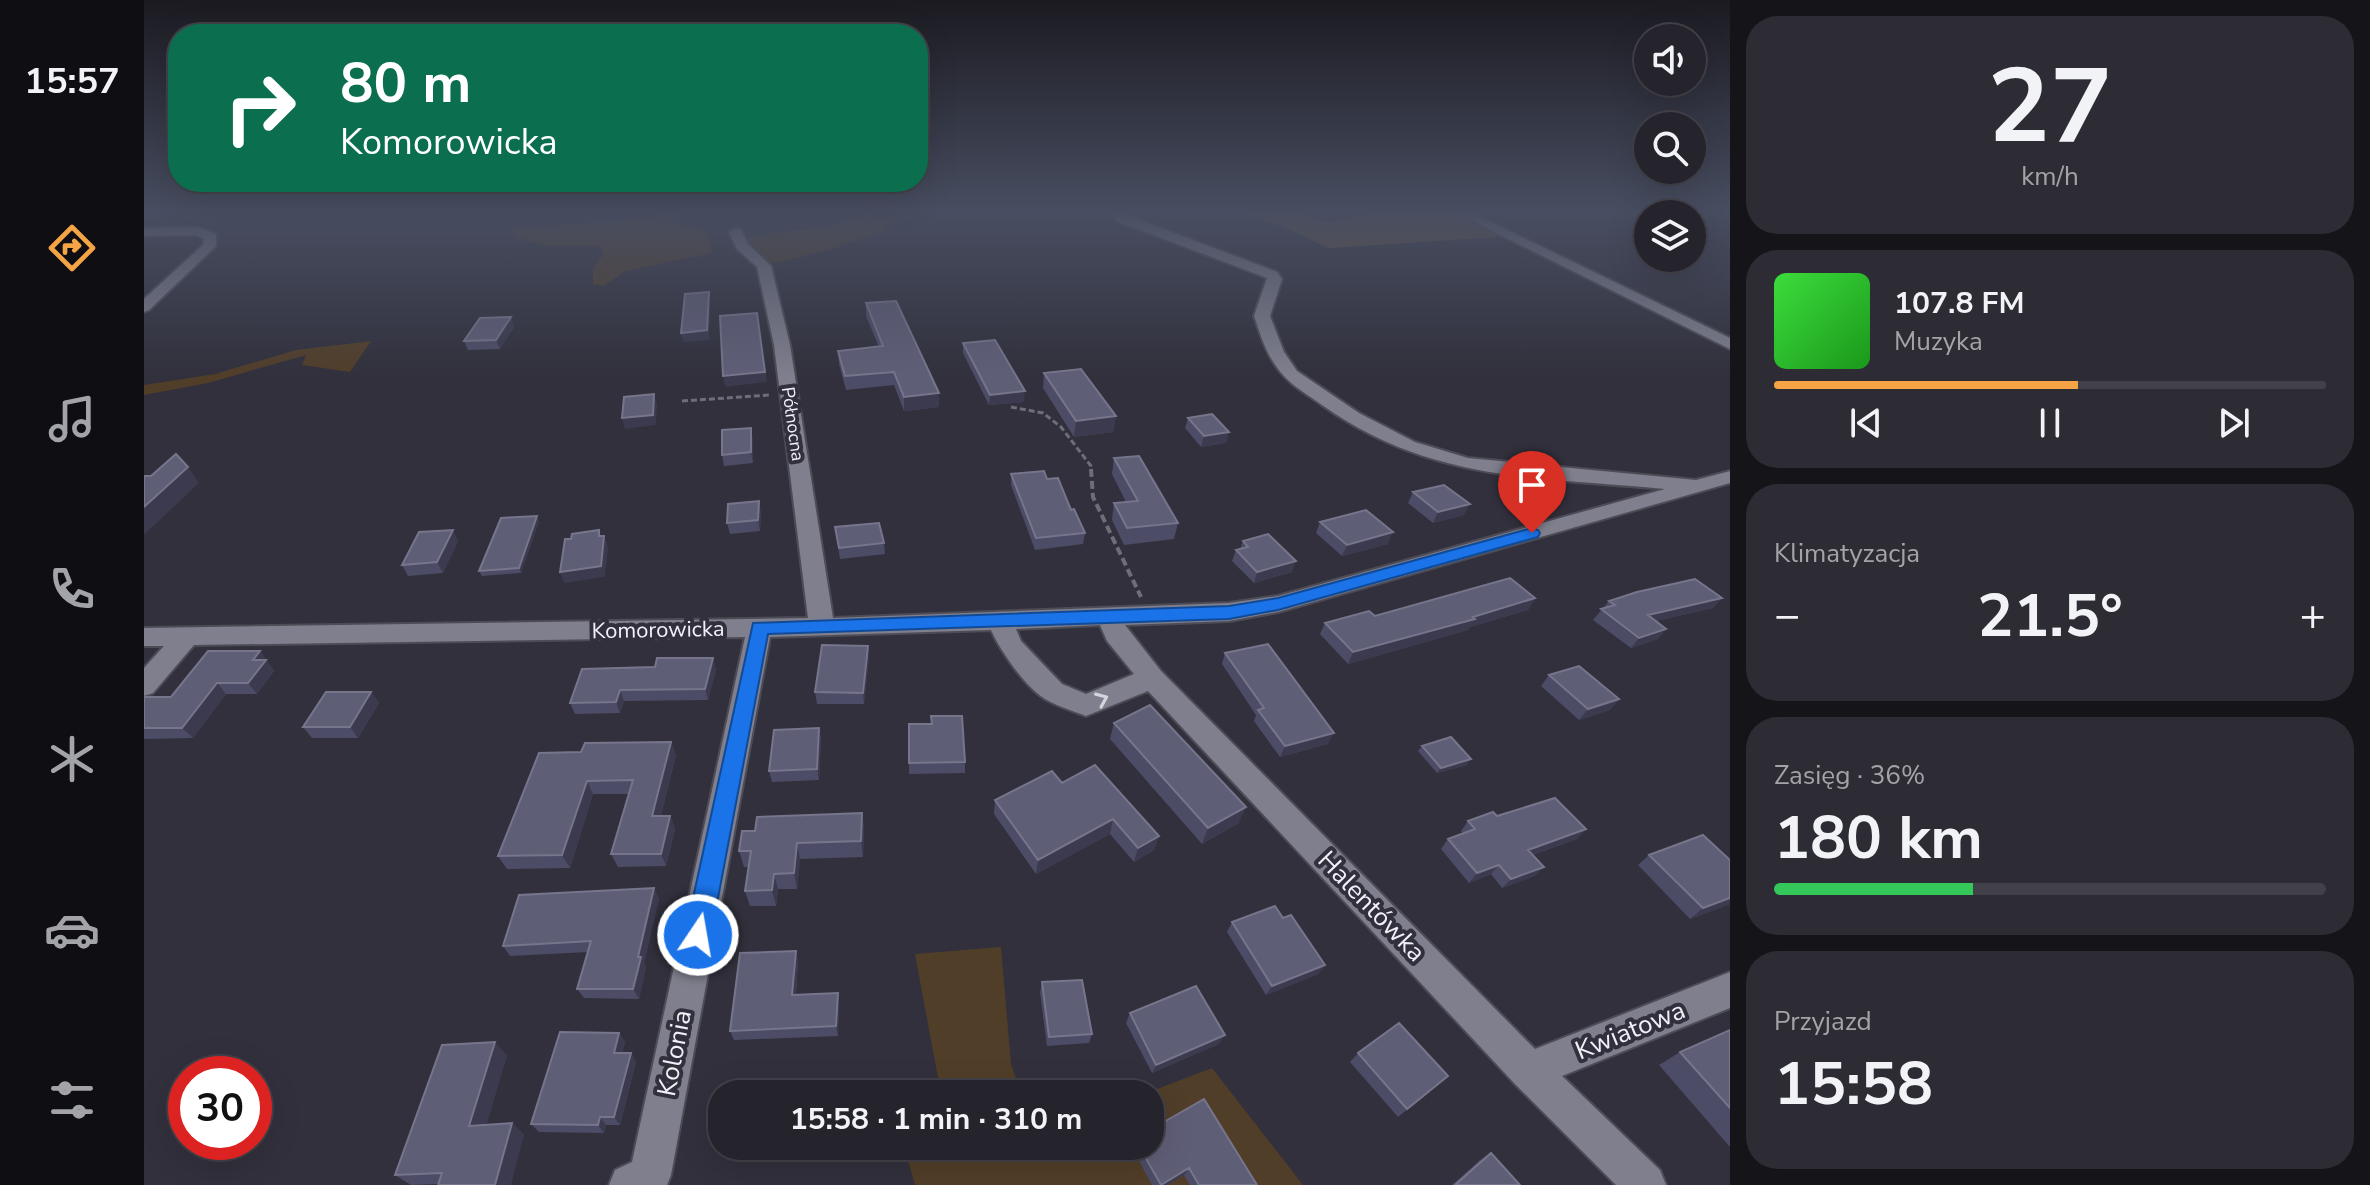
<!DOCTYPE html>
<html lang="pl">
<head>
<meta charset="utf-8">
<style>
  body { margin:0; font-family:"Nunito Sans",sans-serif; background:#2d2c35; color:#f1f3f6; height:100vh; display:flex; flex-direction:column; font-size:30px; white-space:nowrap }
  * { box-sizing:border-box; margin:0 }
  p { font-size:26px; color:#a3a4aa }
  .icon { flex:none; width:44px; height:44px; fill:none; stroke:currentColor; stroke-width:2; stroke-linecap:round; stroke-linejoin:round }
  .map { position:relative; flex:1; overflow:hidden }
  .sheet { display:flex; flex-direction:column; gap:16px; padding:16px; background:#141419; width:640px }
  .sheet>* { flex:none }
  .hud { position:absolute; left:24px; top:24px; width:760px; height:168px; border-radius:32px; box-shadow:0 8px 32px #0002,0 0 0 2px #424149; background:#0b6e4f; color:#fff; overflow:hidden }
  .buttons { position:absolute; left:1490px; top:24px; display:grid; gap:16px }
  .buttons a { display:grid; place-items:center; width:72px; height:72px; border-radius:50%; background:#25242d; box-shadow:0 8px 32px #0002,0 0 0 2px #424149; font-size:40px }
  .speed { position:absolute; left:24px; top:1056px; display:flex; gap:16px; font-size:40px; font-weight:700; text-align:center }
  .speed>* { display:grid; place-content:center; width:104px; height:104px; border-radius:50%; background:#25242d; box-shadow:0 8px 32px #0002,0 0 0 2px #424149; line-height:1 }
  .speed .limit { border:12px solid #d22; background:#fff; color:#111 }
  .pin { position:absolute; display:grid; place-items:center; width:68px; height:68px; color:#fff; margin:-82px -34px; border-radius:50% 50% 50% 0; rotate:-45deg; box-shadow:0 0 8px #0007 }
  .pin .icon { rotate:45deg }
  .me { position:absolute; width:88px; margin:-44px; rotate:12deg; stroke-linejoin:round; filter:drop-shadow(0 0 6px #0008) }
  .turn { display:flex; align-items:center; gap:28px; height:168px; padding:0 40px; font-size:36px }
  .turn .icon { width:104px; height:104px; stroke-width:2.5 }
  .turn b { display:block; font-size:56px; line-height:68px }
  .big { font-size:60px; font-weight:700; line-height:1.1 }
  .sheet .card { flex:1; display:flex; flex-direction:column; justify-content:center; gap:12px; min-width:0; padding:0 28px; border-radius:32px; background:#2d2c35 }
  .sheet .dial { align-items:center; gap:0 }
  .dial b { font-size:104px; line-height:1 }
  .song { display:flex; align-items:center; gap:24px }
  .cover { width:96px; height:96px; border-radius:12px; background:linear-gradient(135deg,hsl(120 70% 55%),hsl(120 70% 35%)) }
  .played { height:8px; border-radius:4px; background:linear-gradient(90deg,#f4a444 55%,#424149 55%) }
  .keys { display:flex; justify-content:space-around; direction:ltr }
  .heat { display:flex; justify-content:space-between; align-items:center; font-size:44px; direction:ltr }
  .charge { height:12px; border-radius:6px; background:linear-gradient(90deg,#34c759 36%,#424149 0) }
  .trip { position:absolute; left:564px; top:1080px; width:456px; height:80px; border-radius:32px; background:#25242d; box-shadow:0 8px 32px #0002,0 0 0 2px #424149; font-weight:700; line-height:80px; text-align:center }
  main { display:flex; flex:1; min-height:0 }
  .menu { display:flex; flex-direction:column; width:144px; justify-content:space-around; align-items:center; background:#0f0e12; color:#a3a4aa }
  .menu .icon { width:56px; height:56px }
  .menu .on { color:#f4a444 }
  .menu b { font-size:36px; color:#f1f3f6 }
  .map>svg:first-child { display:block }
  .green { fill:#513e29 }
  .forest { fill:#69523a }
  .lines { fill:none; stroke-linecap:round; stroke-linejoin:round }
  .minor-casing { stroke:#4d4c56; stroke-width:4 }
  .path-far1 { stroke:#6e6e78; stroke-width:3; stroke-dasharray:6 3; stroke-linecap:butt }
  .path { stroke:#6e6e78; stroke-width:4; stroke-dasharray:8 4; stroke-linecap:butt }
  .minor { fill:#7f7f8d; fill-rule:evenodd }
  .wall { fill:#4d4c67 }
  .shaded-wall { fill:#3b3a4f }
  .building { fill:#5f5e77; stroke:#76758b; stroke-width:2 }
  .oneway { stroke:#d4d4dd }
  .route { fill:#1a73e8; stroke:#114b97; stroke-width:2 }
  .labels { text-anchor:middle; stroke-width:8; stroke-linejoin:round; paint-order:stroke }
  .far-street-label { font-size:18px; fill:#f0f0f8; stroke:#31303c }
  .street-label { font-size:22px; fill:#f0f0f8; stroke:#31303c }
  .near-street-label { font-size:26px; fill:#f0f0f8; stroke:#31303c }
</style>
</head>
<body>
<main>
<nav class="menu">
<b>15:57</b>
<svg class="icon on" aria-label="directions" viewBox="0 0 24 24"><path d="M12 3l9 9-9 9-9-9zM9 14v-3h6M13 9l2 2-2 2"/></svg>
<svg class="icon" aria-label="music" viewBox="0 0 24 24"><path d="M9 18V5l10-2v13"/><circle cx="6" cy="18" r="3"/><circle cx="16" cy="16" r="3"/></svg>
<svg class="icon" aria-label="phone" viewBox="0 0 24 24"><path d="M5 4h4l2 5-3 2q2 4 5 5l2-3 5 2v4C11 20 4 13 5 4z"/></svg>
<svg class="icon" aria-label="climate" viewBox="0 0 24 24"><path d="M12 3v18M4 7l16 10M4 17L20 7"/></svg>
<svg class="icon" aria-label="car" viewBox="0 0 24 24"><path d="M5 17H2v-5l4-1 3-4h7l3 4 3 1v5h-3M9 17h6M6 11h13"/><circle cx="7" cy="17" r="2"/><circle cx="17" cy="17" r="2"/></svg>
<svg class="icon" aria-label="filters" viewBox="0 0 24 24"><path d="M4 7h16M4 17h16"/><circle cx="9" cy="7" r="2"/><circle cx="15" cy="17" r="2"/></svg>
</nav>
<div class="map">
<svg width="1586" height="1185" viewBox="0 0 1586 1185">
  <rect width="100%" height="100%" fill="#31303c"/>
  <path class="green" d="M533 213 536 224 563 233 568 253 481 271 460 286 449 284V268L460 254 456 246H403L370 237 368 228 465 222Z
    M725 215 728 220 747 216 740 231 684 250 625 264 606 245 603 237 696 224Z
    M227 341 206 372 158 365 162 355 64 383 0 395V385L71 374 152 350Z
    M857 947 867 1064 877 1094H797L771 954Z
    M1068 1068 1159 1185H771L760 1146H1006V1094H1000Z"/>
  <path class="forest" d="M1092 211H1152L1185 223 1234 211H1295L1311 213 1355 237 1184 248 1136 225Z"/>
  <g class="lines">
    <defs>
      <path id="minor" d="M966 211H979L983 215 1133 272 1138 279 1126 316 1140 352 1153 371 1215 413 1271 442 1324 458 1552 480 1586 471V483L1134 612 1085 621 981 625 1017 671 1391 1049 1586 972V1008L1418 1076 1516 1170 1522 1185H1472L1371 1084 1004 691 942 716C929 711 913 706 901 699 881 687 856 650 847 630L626 637 527 1175 523 1185H465L471 1170 488 1162 601 637 50 645 9 693 0 696V668L20 646H0V628L664 618 630 345 613 267 593 249 585 232 592 228 597 229 604 244 627 266 646 345 689 618 1085 603 1134 596 1521 489C1394 477 1286 482 1178 405 1161 393 1143 383 1132 366 1121 351 1116 333 1110 316L1123 278 973 221ZM956 625 963 641 990 674 942 694 918 684 877 641 872 629Z
        M1308 211H1324L1586 338V349Z
        M53 227 72 234V246L5 310 0 312V299L59 245 60 239 51 235 0 236V228Z"/>
    </defs>
    <use href="#minor" class="minor-casing"/>
    <path class="path-far1" d="M538 401 626 395
      M867 407 899 413 917 427 947 466V471"/>
    <path class="path" d="M947 469 949 497 997 597"/>
    <use href="#minor" class="minor"/>
  </g>
  <path class="wall" d="M722 303 795 393V407L760 411 750 385 702 390 695 364 694 351 735 347 722 316Z
    M367 317 370 327 356 349 324 350 320 341Z
    M819 343 880 402 845 405 819 353Z
    M900 373 972 416 969 432 930 437 899 388Z
    M1044 418 1085 432 1082 443 1057 447 1041 428Z
    M609 438V463L580 466 578 455Z
    M970 458 1034 523 1030 539 980 545 968 520 970 503 982 502 968 474Z
    M867 474 903 479 927 510 941 533 939 544 891 550 867 485Z
    M1269 492 1320 515 1289 523 1264 503Z
    M617 512 616 531 586 534 583 523Z
    M395 521 377 573 338 576 335 571Z
    M1176 522 1244 544 1198 556 1172 533Z
    M691 527 740 543 741 554 696 559Z
    M314 541 299 573 264 576 258 565Z
    M1099 541 1148 572 1110 583 1088 561 1092 550 1096 549Z
    M1391 598 1384 610 1326 627 1324 630 1204 664 1176 634 1181 623Z
    M1578 598 1569 608 1512 621 1522 629 1514 639 1487 648 1449 620 1465 601Z
    M116 651 130 671 113 694H82L49 738 0 739V697H27Z
    M1081 653 1184 744 1136 757 1110 721 1112 715 1078 664Z
    M725 657 720 704H673L671 692Z
    M569 658 572 670 564 700 480 701 476 713 431 714 426 703 511 667Z
    M1405 675 1475 699 1466 710 1435 720 1397 686Z
    M227 692 235 703 214 738H168L159 727Z
    M970 723 1095 823 1058 844 966 739Z
    M765 724 821 762V773L765 774Z
    M675 728 677 739 675 780 628 782 625 771Z
    M527 742 532 755 517 816H526L531 829 522 866 474 867 467 854 485 794H449L426 868 363 869 354 856 437 752Z
    M1278 746 1323 765 1293 773 1274 751Z
    M918 783 1015 836 1010 850 990 862 966 834 892 874 850 814 851 800Z
    M718 813 720 829 719 857 656 859 653 889H634L632 906H606L601 891 604 867H600L595 851 611 831Z
    M1353 816 1442 829 1433 839 1388 855 1391 876 1358 888 1347 874 1325 883 1297 849 1304 839 1319 834 1317 831 1324 821Z
    M1505 855 1586 904 1546 919 1494 865Z
    M515 898 500 963 502 967 495 999 440 998 433 989 444 952 366 956 359 946Z
    M1139 918 1181 965 1174 974 1122 995 1083 932 1088 922Z
    M654 960 652 995 694 993 695 1002 694 1036 590 1040 586 1031Z
    M898 982 948 1034 945 1043 903 1046 896 992Z
    M986 1013 1075 1044 1008 1073 982 1023Z
    M1586 1030V1147L1515 1065 1536 1052Z
    M475 1033 481 1042 478 1053H487L492 1062 476 1125H462L460 1133 395 1132 387 1124Z
    M1214 1053 1304 1076 1254 1117 1206 1062Z
    M363 1055 342 1125 368 1123 380 1135 295 1184 267 1185 251 1175Z
    M987 1146H1006L1113 1185H1046L1040 1175 1023 1185H1008Z
    M1347 1153 1376 1185H1308L1336 1160Z"/>
  <path class="shaded-wall" d="M565 292 566 301 565 340 539 342 537 333Z
    M613 313 623 382 581 387 579 376Z
    M367 317 370 327 356 349 352 340Z
    M881 391 880 402 845 405 846 395Z
    M795 393V407L760 411V397Z
    M510 394 513 404 512 425 481 429 478 418Z
    M972 416 969 432 930 437 932 421Z
    M607 428 609 438V463L607 452Z
    M1085 432 1082 443 1057 447 1060 436Z
    M44 467 55 483 0 535V507Z
    M615 501 617 512 616 531 614 520Z
    M1326 504 1320 515 1289 523 1294 512Z
    M393 516 395 521 377 573 375 568Z
    M309 530 314 541 299 573 293 562Z
    M1249 532 1244 544 1198 556 1203 545Z
    M460 536 464 547 461 577 420 583 416 572Z
    M1152 561 1148 572 1110 583 1113 572Z
    M1391 598 1384 610 1326 627 1324 630 1204 664 1209 652Z
    M1578 598 1569 608 1495 625 1504 615Z
    M1522 629 1514 639 1487 648 1495 638Z
    M724 646 725 657 720 704 719 693Z
    M116 651 130 671 113 694 104 683 109 660Z
    M569 658 572 670 564 700 561 689Z
    M73 683 82 694 49 738 38 728Z
    M476 690 480 701 476 713 472 702Z
    M227 692 235 703 214 738 206 727Z
    M1475 699 1466 710 1435 720 1444 709Z
    M675 728 677 739 675 780 673 769Z
    M1190 733 1184 744 1136 757 1141 746Z
    M527 742 532 755 514 829 508 816Z
    M1327 759 1323 765 1293 773 1297 768Z
    M443 781 449 794 426 868 418 855Z
    M1102 807 1095 823 1058 844 1064 828Z
    M718 813 720 829 719 857 717 841Z
    M526 816 531 829 522 866 517 854Z
    M969 819 966 834 892 874 894 860Z
    M1442 829 1433 839 1375 859 1384 850Z
    M1015 836 1010 850 990 862 994 848Z
    M653 843 656 859 653 889 650 873Z
    M1355 865 1347 874 1325 883 1333 873Z
    M1400 867 1391 876 1358 888 1367 879Z
    M630 874 634 889 632 906 628 890Z
    M510 888 515 898 500 963 502 967 495 999 489 989 494 957Z
    M1586 898V904L1546 919 1559 908Z
    M652 951 654 960 651 1004 648 995Z
    M1181 965 1174 974 1122 995 1128 986Z
    M694 993 695 1002 694 1036 692 1026Z
    M475 1033 481 1042 476 1062 470 1053Z
    M1081 1035 1075 1044 1008 1073 1012 1065Z
    M351 1042 363 1055 339 1137 325 1126Z
    M487 1053 492 1062 476 1125 470 1117Z
    M456 1117 462 1125 460 1133 454 1125Z
    M368 1123 380 1135 367 1185H351Z
    M1045 1168 1040 1175 1023 1185H1017Z"/>
  <path class="building" d="M565 292 563 330 537 333 541 294Z
    M752 301 795 393 760 397 750 372 701 376 694 351 739 346 722 303Z
    M613 313 621 372 579 376 576 316Z
    M367 317 352 340 320 341 336 318Z
    M851 340 881 391 846 395 819 343Z
    M937 369 972 416 932 421 900 373Z
    M510 394 509 415 478 418 480 397Z
    M1068 414 1085 432 1060 436 1044 418Z
    M607 428V452L578 455V430Z
    M32 454 44 467 0 507V476H7Z
    M995 456 1034 523 983 528 970 503 994 501 970 458Z
    M900 471 903 479 914 478 927 510 930 509 941 533 892 538 867 474Z
    M1300 485 1326 504 1294 512 1269 492Z
    M615 501 614 520 583 523 584 504Z
    M1222 510 1249 532 1203 545 1176 522Z
    M393 516 375 568 335 571 357 518Z
    M735 523 740 543 695 548 691 527Z
    M309 530 293 562 258 565 275 532Z
    M455 530V536H460L457 566 416 572 421 539H427L428 534Z
    M1124 534 1152 561 1113 572 1092 550 1104 547 1099 541Z
    M1366 578 1391 598 1329 617 1331 619 1209 652 1181 623 1225 611 1231 616Z
    M1551 579 1578 598 1504 615 1522 629 1495 638 1457 609 1471 605 1465 601 1493 592Z
    M1124 644 1190 733 1141 746 1114 710 1120 708 1081 653Z
    M678 645 724 646 719 693 671 692Z
    M64 651H116L109 660H122L104 683H73L38 728H0V697H27Z
    M513 658H569L561 689 476 690 472 702 426 703 438 669 511 667Z
    M1435 666 1475 699 1444 709 1405 675Z
    M182 692H227L206 727H159Z
    M1006 705 1102 807 1064 828 970 723Z
    M787 716H818L821 762 765 763V724H788Z
    M675 728 673 769 625 771 630 730Z
    M1307 737 1327 759 1297 768 1278 746Z
    M527 742 508 816H526L517 854H467L489 780 443 781 418 855 354 856 395 753 437 752 441 743Z
    M951 765 1015 836 994 848 969 819 894 860 851 800 908 771 918 783Z
    M1411 798 1442 829 1384 850 1400 867 1367 879 1355 865 1333 873 1304 839 1331 829 1324 821 1349 812 1353 816Z
    M718 813 717 841 653 843 650 873 630 874 628 890 601 891 607 851H595L598 831H611L613 817Z
    M1559 835 1586 860V898L1559 908 1505 855Z
    M510 888 494 957H497L489 989H433L447 941 359 946 375 895Z
    M1131 906 1139 918 1147 915 1181 965 1128 986 1088 922Z
    M652 951 648 995 694 993 692 1026 586 1031 596 953Z
    M938 980 948 1034 905 1037 898 982Z
    M1052 986 1081 1035 1012 1065 986 1013Z
    M1255 1023 1304 1076 1263 1109 1214 1053Z
    M1586 1030V1108L1536 1052Z
    M416 1032 475 1033 470 1053H487L470 1117H456L454 1125 387 1124Z
    M351 1042 325 1126 368 1123 351 1185H294L298 1173 251 1175 298 1045Z
    M1060 1099 1113 1185H1055L1045 1168 1017 1185 995 1146H1006V1130Z
    M1347 1153 1376 1185H1311Z"/>
  <defs><path id="oneway-chevron" d="M-2-3.5L2.5 0L-2 3.5" fill="none" stroke-width="1.6" stroke-linecap="round" stroke-linejoin="round" transform="scale(2)"/></defs>
  <use class="oneway" href="#oneway-chevron" transform="translate(958 699) rotate(-23)"/>
  <linearGradient id="sky" x2="0" y2="1"><stop stop-color="#1b1a21"/><stop offset="0.56" stop-color="#484e61"/><stop offset="1" stop-color="#484e61" stop-opacity="0"/></linearGradient>
  <rect width="1586" height="377" fill="url(#sky)"/>
  <path class="route" d="M1388 528 1394 530 1396 533 1394 537 1134 610 1085 619 624 634 567 935 563 944 554 947 545 944 541 935 609 623 1085 606 1134 598Z"/>
  <g class="labels">
    <g class="far-street-label">
      <text transform="translate(649 424) rotate(82)" y="6">Północna</text>
    </g>
    <g class="street-label">
      <text transform="translate(514 629) rotate(-1)" y="8">Komorowicka</text>
    </g>
    <g class="near-street-label">
      <text transform="translate(1228 906) rotate(46)" y="9">Halentówka</text>
      <text transform="translate(1486 1030) rotate(-22)" y="9">Kwiatowa</text>
      <text transform="translate(530 1053) rotate(-79)" y="9">Kolonia</text>
    </g>
  </g>
</svg>
<div class="buttons">
<a><svg class="icon" aria-label="sound" viewBox="0 0 24 24"><path d="M4 9h4l5-4v14l-5-4H4zM17 9q2 3 0 6"/></svg></a>
<a><svg class="icon" aria-label="search" viewBox="0 0 24 24"><circle cx="10" cy="10" r="6"/><path d="M15 15l6 6"/></svg></a>
<a><svg class="icon" aria-label="layers" viewBox="0 0 24 24"><path d="M12 4l9 5-9 5-9-5zM3 14l9 5 9-5"/></svg></a>
</div>
<div class="speed"><div class="limit">30</div></div>
<div class="pin" style="left:1388px;top:533px;background:#d93025"><svg class="icon" aria-label="arrive" viewBox="0 0 24 24"><path d="M6 21V4h12l-3 4 3 4H6"/></svg></div>
<svg class="me" style="left:554px;top:935px" viewBox="-20 -20 40 40"><circle r="17" fill="#1a73e8" stroke="#fff" stroke-width="3"/><path d="M0-11L8 9 0 5-8 9z" fill="#fff"/></svg>
<div class="trip">15:58 · 1 min · 310 m</div>
<div class="hud">
<div class="turn"><svg class="icon" aria-label="right" viewBox="0 0 24 24"><path d="M7 20v-9h11M14 6l5 5-5 5"/></svg><div><b>80 m</b>Komorowicka</div></div>
</div>
</div>
<section class="sheet">
<div class="card dial"><b>27</b><p>km/h</p></div>
<div class="card">
<div class="song"><i class="cover"></i><div><b>107.8 FM</b><p>Muzyka</p></div></div>
<div class="played"></div>
<div class="keys"><svg class="icon" aria-label="previous" viewBox="0 0 24 24"><path d="M18 5L8 12l10 7zM5 5v14"/></svg><svg class="icon" aria-label="pause" viewBox="0 0 24 24"><path d="M8 5v14M16 5v14"/></svg><svg class="icon" aria-label="next" viewBox="0 0 24 24"><path d="M6 5l10 7-10 7zM19 5v14"/></svg></div>
</div>
<div class="card"><p>Klimatyzacja</p>
<div class="heat"><a>−</a><b class="big">21.5°</b><a>+</a></div>
</div>
<div class="card"><p>Zasięg · 36%</p><b class="big">180 km</b><div class="charge"></div></div>
<div class="card"><p>Przyjazd</p><b class="big">15:58</b></div>
</section>
</main>
</body>
</html>
